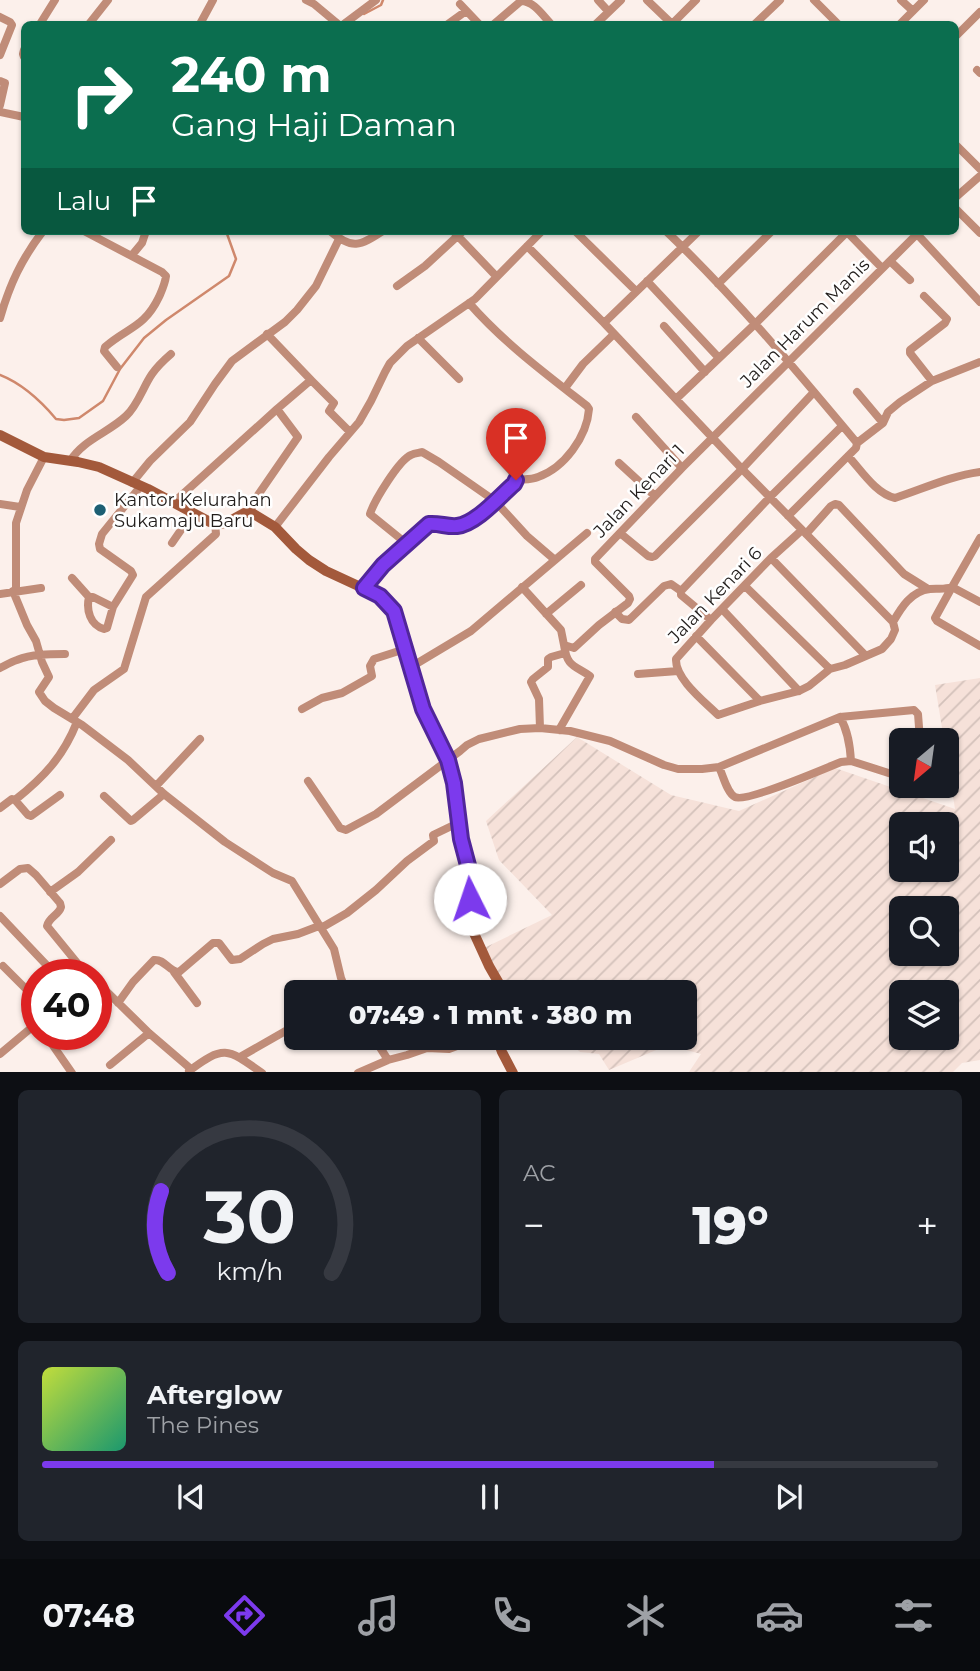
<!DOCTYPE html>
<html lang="id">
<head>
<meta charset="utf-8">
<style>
  body { margin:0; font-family:Montserrat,sans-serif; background:#20242c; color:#f1f3f6; height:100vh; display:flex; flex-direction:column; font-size:26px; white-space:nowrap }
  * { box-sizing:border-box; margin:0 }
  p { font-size:23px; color:#9ea1a6 }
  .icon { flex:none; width:38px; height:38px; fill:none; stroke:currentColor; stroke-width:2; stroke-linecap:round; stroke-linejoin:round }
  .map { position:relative; height:1072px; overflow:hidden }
  .side { display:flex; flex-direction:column; gap:18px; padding:18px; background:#0d0f14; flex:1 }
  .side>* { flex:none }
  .banner { position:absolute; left:21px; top:21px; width:938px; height:214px; border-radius:10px; box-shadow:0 2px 5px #0004; background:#0b6e4f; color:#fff; overflow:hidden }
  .needle { width:46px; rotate:209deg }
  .controls { position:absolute; left:889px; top:728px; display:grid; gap:14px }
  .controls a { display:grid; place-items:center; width:70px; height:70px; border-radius:10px; background:#171b24; box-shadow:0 2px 5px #0004; font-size:35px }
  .speed { position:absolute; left:21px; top:959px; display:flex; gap:14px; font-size:35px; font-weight:700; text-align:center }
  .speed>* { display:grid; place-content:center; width:91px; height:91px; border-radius:50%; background:#171b24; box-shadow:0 2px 5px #0004; line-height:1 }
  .speed .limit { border:10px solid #d22; background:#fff; color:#111 }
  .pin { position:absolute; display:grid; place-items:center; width:60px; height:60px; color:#fff; margin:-72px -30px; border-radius:50% 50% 50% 0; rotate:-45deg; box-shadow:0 0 7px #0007 }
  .pin .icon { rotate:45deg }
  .me { position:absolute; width:77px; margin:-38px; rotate:356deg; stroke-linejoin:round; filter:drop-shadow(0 0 5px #0008) }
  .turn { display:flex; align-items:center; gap:24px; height:147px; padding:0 35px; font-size:32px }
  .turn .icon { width:91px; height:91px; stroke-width:2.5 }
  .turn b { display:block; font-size:49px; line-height:60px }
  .then { display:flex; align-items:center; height:66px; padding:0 35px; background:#0003; gap:14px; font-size:26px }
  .big { font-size:52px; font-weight:800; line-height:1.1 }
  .side .card { flex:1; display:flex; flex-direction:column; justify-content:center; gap:10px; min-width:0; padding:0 24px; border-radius:10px; background:#20242c }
  .side .dial { align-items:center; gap:0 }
  .dial svg { height:182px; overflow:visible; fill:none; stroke:#363941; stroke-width:7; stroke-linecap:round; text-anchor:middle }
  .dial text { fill:#f1f3f6; stroke:none }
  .song { display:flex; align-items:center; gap:21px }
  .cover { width:84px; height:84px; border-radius:10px; background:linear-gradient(135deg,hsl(70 70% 55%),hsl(160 70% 35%)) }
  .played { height:7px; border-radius:4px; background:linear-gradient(90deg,#7c3aed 75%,#363941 75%) }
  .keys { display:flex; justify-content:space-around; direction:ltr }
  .heat { display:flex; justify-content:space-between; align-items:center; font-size:38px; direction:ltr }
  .side .tiles { flex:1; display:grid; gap:18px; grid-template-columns:1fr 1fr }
  .card:last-child { grid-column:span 2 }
  .trip { position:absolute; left:284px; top:980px; width:413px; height:70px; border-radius:10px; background:#171b24; box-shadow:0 2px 5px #0004; font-weight:800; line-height:70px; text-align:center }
  .dock { display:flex; height:112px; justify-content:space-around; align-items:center; background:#090b0e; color:#9ea1a6 }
  .dock .icon { width:49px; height:49px }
  .dock .selected { color:#7c3aed }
  .dock b { font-size:32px; color:#f1f3f6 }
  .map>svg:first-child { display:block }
  .industrial { fill:url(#industrial-furrows); fill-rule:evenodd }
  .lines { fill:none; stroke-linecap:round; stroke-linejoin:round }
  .stream { stroke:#cf886c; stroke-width:2.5 }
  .street { stroke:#c08c78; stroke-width:8 }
  .secondary { stroke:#a3593b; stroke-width:10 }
  .route-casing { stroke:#51269a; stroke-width:18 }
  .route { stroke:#7c3aed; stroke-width:12 }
  .poi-dot { fill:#1d5f73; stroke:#fff; stroke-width:2.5 }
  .labels { text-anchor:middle; stroke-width:5; stroke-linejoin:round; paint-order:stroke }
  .street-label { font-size:18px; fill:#211d1b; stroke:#fff }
  .poi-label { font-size:18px; fill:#211d1b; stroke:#fff; text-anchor:start }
</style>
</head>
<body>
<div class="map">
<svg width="980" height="1073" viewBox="0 0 980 1073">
  <defs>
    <pattern id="industrial-furrows" width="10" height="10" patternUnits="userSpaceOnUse" patternTransform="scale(1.75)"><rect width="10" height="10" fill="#f6e1d9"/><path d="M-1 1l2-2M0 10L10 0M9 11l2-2" fill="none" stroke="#d3c1ba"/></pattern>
  </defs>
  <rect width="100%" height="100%" fill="#fcf0eb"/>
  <path class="industrial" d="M980 678V1060L962 1063 952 1073 689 1072 701 1054 668 1045 609 1070 599 1054 580 1052 567 1038H684V992H501L484 948 552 915 499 860 486 821 577 737 671 795 739 811 835 768 955 809 947 758V740H944L935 685ZM901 824H947V870H901ZM901 908H947V954H901ZM901 992H947V1038H901Z"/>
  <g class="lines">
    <path class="stream" d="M364 14 381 5 383 0
      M0 375C23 384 40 400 56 419L64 420 79 418 103 401 120 369 144 338 166 320 229 276 236 259 226 231"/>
    <path class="street" d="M306 0 314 4 338 24
      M598 0 608 11
      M647 0 672 24
      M814 0 838 24
      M901 0 913 11
      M460 4 479 24
      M0 17 10 22 12 25 0 55
      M40 24 55 0
      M89 24 108 0
      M200 24 213 0
      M344 24 376 0
      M448 24 466 11
      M494 24 521 1C534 1 543 16 551 24
      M596 24 621 0
      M672 24 696 0
      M755 24 780 0
      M900 24 924 0
      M956 36 980 12
      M24 50 23 54 24 57
      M977 70 980 73
      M0 81 5 83 0 105
      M0 112 24 117
      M956 145 980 169
      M956 197 980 176
      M956 209 980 233
      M84 231 162 272 166 276C165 284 162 290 159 297 144 328 128 327 105 347L104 351 117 367
      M330 231C352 250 360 246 383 231
      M453 231 496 276
      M575 231 636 291
      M666 231C735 297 796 370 857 443
      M847 232 882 268
      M917 234 980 302
      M527 246 604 323 742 469 893 622
      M132 255 142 243 146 231
      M890 261 910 280
      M647 281 719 358
      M718 284 772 231
      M397 286 425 266 463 231
      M924 296 947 319 945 323 910 350V353L932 381 980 362
      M469 303C504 343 546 374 587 406L589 409C587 437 564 468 538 477 531 480 523 479 516 480
      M0 318C10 284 21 260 43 231
      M604 323 699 231
      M664 326 705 372
      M418 338 459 379
      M311 380 334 403 329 411 350 432
      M565 388 583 364 614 334
      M857 392 883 423
      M676 399 755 324 848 231
      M636 417 682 468
      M848 456C861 470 876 494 895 498 923 489 950 476 980 472
      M70 461C84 439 108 433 126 416 138 405 143 387 152 374 157 367 164 360 171 354
      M619 463 655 496
      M132 483 150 461 190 422 215 384 232 361 285 322 297 310 316 286 339 239
      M173 503 277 409
      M0 504 20 507
      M249 513 258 495 298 437 277 409 311 380 267 334
      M788 516 856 448 857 443 883 423 888 412 900 402 932 381
      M275 527 329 457 359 422 371 401 385 372 390 363 407 346 475 299 542 231
      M802 530 771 558 711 620 676 659C675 679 705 702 718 715L760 701 799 691 809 686 830 669 845 665 882 649 891 639 895 630 893 622C901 608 911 591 930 589 938 588 944 590 952 587L980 538
      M620 533 648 556 652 557 655 556 742 469 814 392
      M806 534 831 506 835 504 839 505 904 574 928 589
      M172 543 192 514
      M407 544 370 514C374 501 399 460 411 455 415 453 419 453 422 452L439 462 495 501 527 536 555 560
      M771 558 866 656
      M72 578 89 597H93L113 607
      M745 586 830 669
      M522 587 561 630 564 645
      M364 588 383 565 430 524C439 522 448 528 457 527 468 525 512 491 515 481 516 480 515 478 515 476 508 465 494 458 498 444L523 417
      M13 591 27 625 36 641 42 662 49 677 39 692 45 701 54 708 82 725 128 760 164 794 225 842 273 873 292 881 334 949 341 978 347 992
      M16 591V523L27 490 44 457
      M681 591 770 497 842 426
      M0 594 41 588
      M89 597C86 610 90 625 104 629L107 628 113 607 133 575 131 571 100 549 99 544 102 534 140 487
      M980 602 952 587 935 618 937 621 980 646
      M722 609 799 691
      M615 612 622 619 629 620 664 586 671 584 681 591V595L711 620
      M546 614 581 585
      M696 636 760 701
      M411 667 471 631 587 533
      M0 668C6 665 11 662 17 660 32 654 49 654 65 654
      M638 674 678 671
      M302 709 322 698 342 693 372 676 370 666 374 659 405 649
      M840 717C848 731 850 745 851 761
      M72 719 94 690 124 669 146 597 216 534 215 523
      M540 728 539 699 531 682 533 679 548 667V659L551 657 565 653
      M559 730 590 676C574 665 567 667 564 645L574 648 599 625 628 603 630 599 629 596 595 562V559L682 468 920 231
      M719 767C723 775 727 793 735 797 745 803 826 768 841 762L851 761 901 777
      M308 781 340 828 346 830 376 814 460 751 467 745 479 739 520 729 540 728 570 731 610 741 664 765 678 769H702L719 767 840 717 914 710 918 714 920 740
      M156 786 200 739
      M104 796 131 821 133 820 164 794
      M15 800C44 777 63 757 77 722
      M0 808 12 799 15 800 28 815 31 816 60 795
      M0 884 20 869 28 868 36 875 60 903 61 907C59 915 49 917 47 926L87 975
      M50 892 78 872 111 840
      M0 916 56 975
      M321 928 347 913 376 890 407 861 434 841 433 835 460 822
      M3 966 37 1000
      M174 972 197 1003
      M96 981 149 1033 191 1069
      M118 1003 133 982 154 960C165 959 169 972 179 972L213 943H219L232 960 240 959 263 944 273 939 298 934 319 926
      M45 1034 72 1073
      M374 1038 388 1060
      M0 1054 37 1023
      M240 1057 296 1025
      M110 1065 149 1033
      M189 1071C224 1045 227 1048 262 1073
      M358 1073 388 1060 407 1055 427 1048 449 1049 478 1038"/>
    <path class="secondary" d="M0 435 44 457 78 462 99 467 148 489 210 522 219 524 226 523 244 513H252L275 527 296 549 309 560 326 571 380 596 394 611 399 625 423 709 448 760 453 775 459 811 461 839 470 873V907L473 931 489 966 504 992
      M497 1038 502 1052 513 1073"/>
  </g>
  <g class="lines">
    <defs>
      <path id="route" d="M470 899V873L461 839 454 783 448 760 423 709 394 611 380 596 364 588 383 565 429 524C439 523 447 527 457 526 476 524 500 496 514 484L516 480"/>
    </defs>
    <use href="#route" class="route-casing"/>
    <use href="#route" class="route"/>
  </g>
  <circle class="poi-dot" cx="100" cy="510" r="7"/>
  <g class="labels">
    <g class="street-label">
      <text transform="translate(805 323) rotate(-45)" y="6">Jalan Harum Manis</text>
      <text transform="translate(639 491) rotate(-46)" y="6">Jalan Kenari 1</text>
      <text transform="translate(715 595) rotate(-46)" y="6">Jalan Kenari 6</text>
    </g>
    <g class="poi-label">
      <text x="114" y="506">Kantor Kelurahan<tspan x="114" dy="21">Sukamaju Baru</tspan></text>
    </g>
  </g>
</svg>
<div class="controls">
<a><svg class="needle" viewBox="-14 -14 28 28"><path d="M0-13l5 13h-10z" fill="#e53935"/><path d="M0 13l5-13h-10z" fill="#9ea1a6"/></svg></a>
<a><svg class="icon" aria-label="sound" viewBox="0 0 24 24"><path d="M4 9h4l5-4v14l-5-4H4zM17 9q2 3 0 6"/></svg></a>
<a><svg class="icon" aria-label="search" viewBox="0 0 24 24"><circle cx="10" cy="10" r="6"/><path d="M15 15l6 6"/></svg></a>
<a><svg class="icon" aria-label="layers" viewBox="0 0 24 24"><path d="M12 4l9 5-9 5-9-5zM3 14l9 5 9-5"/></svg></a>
</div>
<div class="speed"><div class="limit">40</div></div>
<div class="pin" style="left:516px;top:480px;background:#d93025"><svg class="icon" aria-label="arrive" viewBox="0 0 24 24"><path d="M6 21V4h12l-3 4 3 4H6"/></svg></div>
<svg class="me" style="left:470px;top:899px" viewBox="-20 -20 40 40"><circle r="19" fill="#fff"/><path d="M0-13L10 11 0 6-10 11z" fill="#7c3aed"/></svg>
<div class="trip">07:49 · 1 mnt · 380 m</div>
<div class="banner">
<div class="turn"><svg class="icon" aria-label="right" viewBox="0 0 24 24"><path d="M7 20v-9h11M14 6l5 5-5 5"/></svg><div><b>240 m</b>Gang Haji Daman</div></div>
<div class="then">Lalu<svg class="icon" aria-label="arrive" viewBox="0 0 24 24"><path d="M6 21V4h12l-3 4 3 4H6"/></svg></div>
</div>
</div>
<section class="side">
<div class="tiles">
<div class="card dial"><svg viewBox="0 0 100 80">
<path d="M14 69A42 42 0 1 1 86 69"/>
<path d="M14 69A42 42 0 0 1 11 33" stroke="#7c3aed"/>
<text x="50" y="56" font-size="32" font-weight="700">30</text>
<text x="50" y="72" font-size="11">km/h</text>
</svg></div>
<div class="card"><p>AC</p>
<div class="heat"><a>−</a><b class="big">19°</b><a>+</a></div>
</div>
<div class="card">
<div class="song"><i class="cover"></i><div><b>Afterglow</b><p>The Pines</p></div></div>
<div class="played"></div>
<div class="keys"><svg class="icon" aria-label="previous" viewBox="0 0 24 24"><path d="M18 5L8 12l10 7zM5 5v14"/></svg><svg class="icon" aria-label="pause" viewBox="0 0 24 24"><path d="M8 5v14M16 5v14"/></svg><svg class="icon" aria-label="next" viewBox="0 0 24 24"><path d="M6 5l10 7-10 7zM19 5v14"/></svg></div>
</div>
</div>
</section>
<nav class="dock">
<b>07:48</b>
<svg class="icon selected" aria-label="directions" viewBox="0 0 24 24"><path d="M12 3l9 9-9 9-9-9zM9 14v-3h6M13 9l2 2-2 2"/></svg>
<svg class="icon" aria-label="music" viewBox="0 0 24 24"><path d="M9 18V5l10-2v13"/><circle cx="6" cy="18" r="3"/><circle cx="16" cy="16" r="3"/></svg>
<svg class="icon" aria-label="phone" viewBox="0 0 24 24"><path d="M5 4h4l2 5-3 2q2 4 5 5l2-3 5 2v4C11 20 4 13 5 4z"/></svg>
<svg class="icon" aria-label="climate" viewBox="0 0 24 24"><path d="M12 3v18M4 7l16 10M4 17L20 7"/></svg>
<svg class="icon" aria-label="car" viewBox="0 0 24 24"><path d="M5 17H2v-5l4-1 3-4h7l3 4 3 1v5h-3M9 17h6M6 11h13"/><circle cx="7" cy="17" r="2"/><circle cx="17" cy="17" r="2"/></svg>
<svg class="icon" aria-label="filters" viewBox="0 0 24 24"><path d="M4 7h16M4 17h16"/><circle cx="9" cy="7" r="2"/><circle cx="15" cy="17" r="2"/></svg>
</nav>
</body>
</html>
